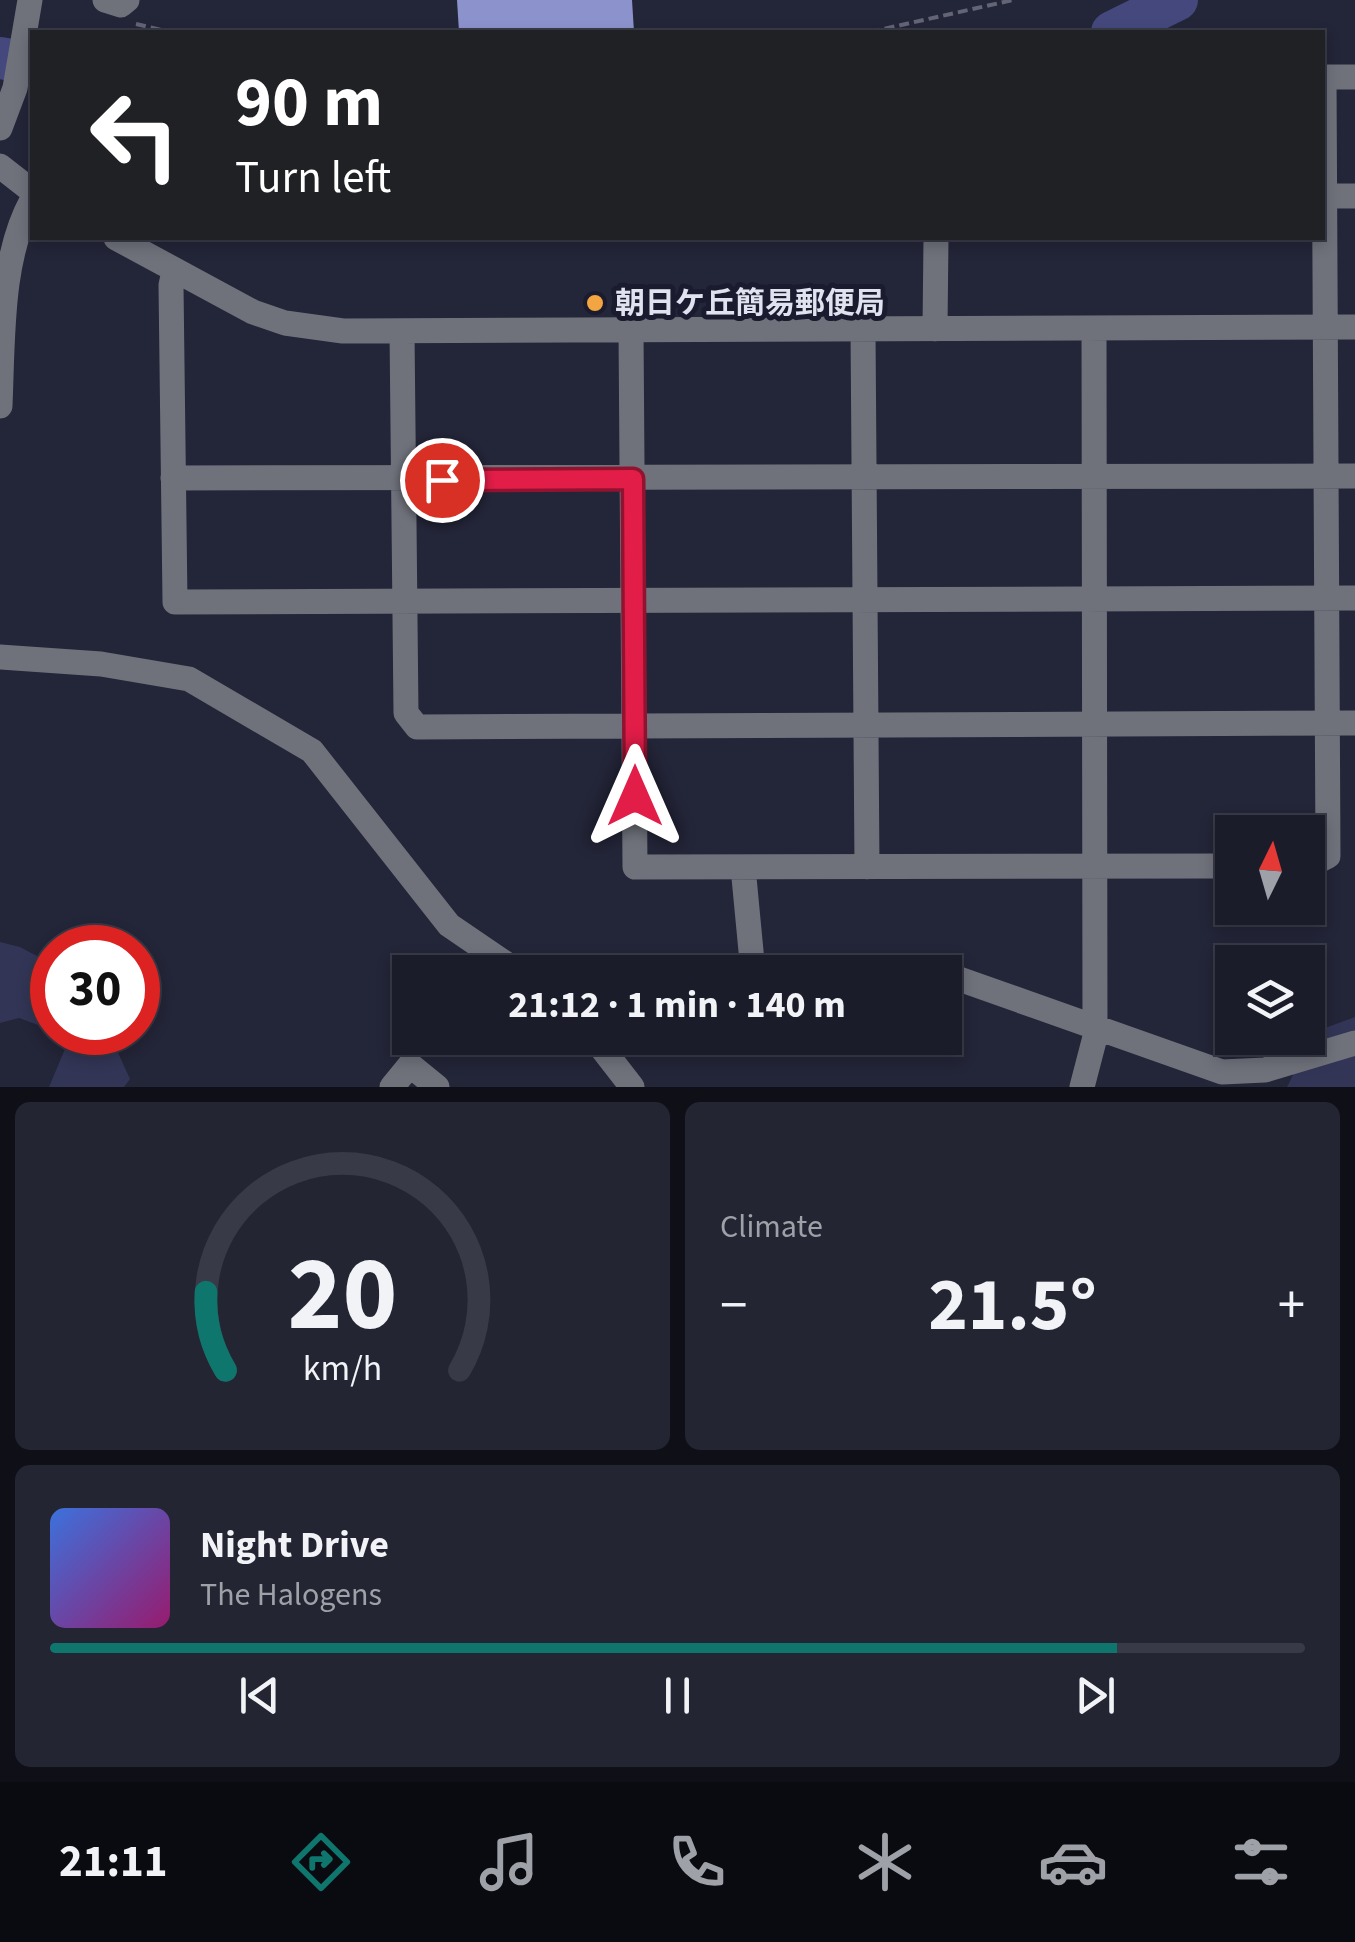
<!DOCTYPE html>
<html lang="en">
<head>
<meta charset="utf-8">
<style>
  body { margin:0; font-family:"Source Sans 3","Noto Sans JP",sans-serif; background:#232532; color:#f1f3f6; height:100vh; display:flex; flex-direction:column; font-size:38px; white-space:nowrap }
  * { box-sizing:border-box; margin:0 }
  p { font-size:32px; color:#9fa1a8 }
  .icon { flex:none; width:55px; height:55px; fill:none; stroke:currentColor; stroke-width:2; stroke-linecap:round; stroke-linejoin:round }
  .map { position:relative; height:1087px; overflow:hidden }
  .details { display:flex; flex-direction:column; gap:15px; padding:15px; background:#0e0f17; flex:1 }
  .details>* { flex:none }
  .guide { position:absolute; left:30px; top:30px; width:1295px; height:210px; border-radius:0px; box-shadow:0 5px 15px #0003,0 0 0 2px #383a47; background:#202124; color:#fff; overflow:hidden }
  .needle { width:65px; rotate:5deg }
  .buttons { position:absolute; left:1215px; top:815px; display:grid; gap:20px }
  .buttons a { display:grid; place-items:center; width:110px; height:110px; border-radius:0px; background:#1a1c2a; box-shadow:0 5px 15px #0003,0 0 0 2px #383a47; font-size:50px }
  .speed { position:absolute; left:30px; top:925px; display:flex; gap:20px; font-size:50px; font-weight:700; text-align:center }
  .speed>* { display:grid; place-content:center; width:130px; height:130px; border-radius:50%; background:#1a1c2a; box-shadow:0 5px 15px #0003,0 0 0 2px #383a47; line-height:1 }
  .speed .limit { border:15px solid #d22; background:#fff; color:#111 }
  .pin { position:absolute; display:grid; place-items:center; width:85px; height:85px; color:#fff; margin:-42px; border:5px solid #fff; border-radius:50%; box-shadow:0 2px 10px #0007 }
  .me { position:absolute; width:110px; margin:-55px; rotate:0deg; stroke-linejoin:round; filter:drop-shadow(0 0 8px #0008) }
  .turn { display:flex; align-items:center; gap:35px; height:210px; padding:0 40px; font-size:45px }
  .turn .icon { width:130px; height:130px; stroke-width:2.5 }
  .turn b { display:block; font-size:70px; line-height:85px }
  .big { font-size:75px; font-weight:700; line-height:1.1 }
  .details .tile { flex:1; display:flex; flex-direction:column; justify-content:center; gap:15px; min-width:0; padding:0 35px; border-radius:15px; background:#232532 }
  .details .dial { align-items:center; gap:0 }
  .dial svg { height:260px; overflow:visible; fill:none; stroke:#383a47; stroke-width:7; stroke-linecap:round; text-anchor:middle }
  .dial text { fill:#f1f3f6; stroke:none }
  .song { display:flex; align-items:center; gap:30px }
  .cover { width:120px; height:120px; border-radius:15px; background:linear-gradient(135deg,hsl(220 70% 55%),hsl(320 70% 35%)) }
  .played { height:10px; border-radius:5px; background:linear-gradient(90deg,#0f766e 85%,#383a47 85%) }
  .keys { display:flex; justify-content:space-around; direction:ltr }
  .heat { display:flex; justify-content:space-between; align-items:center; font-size:55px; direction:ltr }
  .details .tiles { flex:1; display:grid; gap:15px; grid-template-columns:1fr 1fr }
  .tile:last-child { grid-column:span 2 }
  .trip { position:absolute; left:392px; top:955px; width:570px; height:100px; border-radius:0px; background:#1a1c2a; box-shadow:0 5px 15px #0003,0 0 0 2px #383a47; font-weight:700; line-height:100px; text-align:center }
  .tabs { display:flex; height:160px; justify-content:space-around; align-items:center; background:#0a0b11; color:#9fa1a8 }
  .tabs .icon { width:70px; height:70px }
  .tabs .current { color:#0f766e }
  .tabs b { font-size:45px; color:#f1f3f6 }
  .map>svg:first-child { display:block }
  .green { fill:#323555 }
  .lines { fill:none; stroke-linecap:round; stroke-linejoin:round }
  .river { stroke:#44487c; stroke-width:42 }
  .building { fill:#8c92cc }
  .path { stroke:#636576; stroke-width:4; stroke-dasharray:10 5; stroke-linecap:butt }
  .minor { stroke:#6f717b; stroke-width:25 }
  .route-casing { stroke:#92132f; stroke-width:25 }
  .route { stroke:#e11d48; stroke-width:18 }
  .poi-dot { fill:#f2a541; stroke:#1a1b2e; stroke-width:4 }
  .labels { text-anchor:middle; stroke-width:10; stroke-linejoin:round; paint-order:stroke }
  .poi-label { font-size:30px; font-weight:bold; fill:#e0e2ef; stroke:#1a1b2e; text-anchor:start }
</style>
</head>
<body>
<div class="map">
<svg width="1355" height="1087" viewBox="0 0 1355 1087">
  <rect width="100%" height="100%" fill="#232538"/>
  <path class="green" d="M0 942 20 947 52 964V1030L19 1018 0 1023Z
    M1355 1017V1087H1287L1314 1032Z
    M60 1033H109L130 1079 124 1087H49L70 1037Z"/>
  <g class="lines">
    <path class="river" d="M1112 32 1177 0
      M0 58 32 64"/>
  </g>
  <path class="building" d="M457 0H632L634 32H459Z"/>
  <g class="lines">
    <path class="path" d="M136 24 170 32
      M870 32 1013 0"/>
    <path class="minor" d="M105 0 121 5 127 0
      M0 128 15 88 30 0
      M0 166 32 191
      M1322 196H1355
      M116 238 253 312 285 323 343 331 1355 327
      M174 271 171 285 175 602 1355 598
      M863 329 867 867
      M935 329 936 238
      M631 330 635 867 1232 866
      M402 331 406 713 417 727 1355 723
      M0 406C3 337 0 259 32 200
      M173 478 1355 476
      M0 657 101 664 189 679 312 751 449 925 518 972
      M1308 866 1328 856 1324 77H1355
      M743 867 753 972
      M945 974 1222 1072 1265 1070 1355 1043
      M594 1038 632 1087
      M392 1087 410 1065 437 1087
      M1082 1087 1095 1037 1094 328"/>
  </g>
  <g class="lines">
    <defs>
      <path id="route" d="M442 480 633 479 635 796"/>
    </defs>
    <use href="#route" class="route-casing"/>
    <use href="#route" class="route"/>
  </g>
  <circle class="poi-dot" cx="595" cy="303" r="10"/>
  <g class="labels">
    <g class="poi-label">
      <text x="615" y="313">朝日ケ丘簡易郵便局</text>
    </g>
  </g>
</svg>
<div class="buttons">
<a><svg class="needle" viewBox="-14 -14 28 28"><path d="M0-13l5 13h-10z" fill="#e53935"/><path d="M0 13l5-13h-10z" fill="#9fa1a8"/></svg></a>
<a><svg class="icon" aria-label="layers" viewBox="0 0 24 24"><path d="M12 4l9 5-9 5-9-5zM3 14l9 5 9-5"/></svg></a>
</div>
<div class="speed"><div class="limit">30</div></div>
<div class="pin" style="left:442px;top:480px;background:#d93025"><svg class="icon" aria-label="arrive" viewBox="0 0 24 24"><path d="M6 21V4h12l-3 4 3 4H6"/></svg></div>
<svg class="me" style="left:635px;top:796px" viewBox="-20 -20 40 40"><path d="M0-17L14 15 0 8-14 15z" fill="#e11d48" stroke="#fff" stroke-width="4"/></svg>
<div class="trip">21:12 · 1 min · 140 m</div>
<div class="guide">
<div class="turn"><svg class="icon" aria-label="left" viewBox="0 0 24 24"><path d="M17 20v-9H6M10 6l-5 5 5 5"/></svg><div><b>90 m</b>Turn left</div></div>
</div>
</div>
<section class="details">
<div class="tiles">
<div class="tile dial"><svg viewBox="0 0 100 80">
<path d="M14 69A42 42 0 1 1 86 69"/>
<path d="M14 69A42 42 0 0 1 8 45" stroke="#0f766e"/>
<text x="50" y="56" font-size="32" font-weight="700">20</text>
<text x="50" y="72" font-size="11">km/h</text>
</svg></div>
<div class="tile"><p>Climate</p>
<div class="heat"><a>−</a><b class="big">21.5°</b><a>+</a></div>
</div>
<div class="tile">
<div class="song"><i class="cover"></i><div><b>Night Drive</b><p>The Halogens</p></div></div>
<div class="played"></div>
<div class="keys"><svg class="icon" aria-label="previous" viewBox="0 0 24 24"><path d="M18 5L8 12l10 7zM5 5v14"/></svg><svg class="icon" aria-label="pause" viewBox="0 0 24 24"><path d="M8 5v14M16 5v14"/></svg><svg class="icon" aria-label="next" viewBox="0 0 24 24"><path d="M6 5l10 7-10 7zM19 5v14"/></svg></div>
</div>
</div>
</section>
<nav class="tabs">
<b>21:11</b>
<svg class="icon current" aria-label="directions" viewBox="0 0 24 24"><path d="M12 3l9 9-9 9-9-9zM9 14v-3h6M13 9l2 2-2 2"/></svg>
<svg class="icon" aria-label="music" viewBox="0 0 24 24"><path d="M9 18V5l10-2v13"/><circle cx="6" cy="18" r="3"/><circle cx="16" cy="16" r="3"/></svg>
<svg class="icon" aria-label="phone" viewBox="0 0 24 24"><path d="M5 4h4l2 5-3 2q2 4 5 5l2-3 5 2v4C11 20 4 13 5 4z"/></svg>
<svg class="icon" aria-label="climate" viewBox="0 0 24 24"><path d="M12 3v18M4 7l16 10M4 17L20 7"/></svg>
<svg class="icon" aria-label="car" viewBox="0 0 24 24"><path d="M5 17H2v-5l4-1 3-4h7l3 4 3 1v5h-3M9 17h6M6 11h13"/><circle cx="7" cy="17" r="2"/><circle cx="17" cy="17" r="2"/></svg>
<svg class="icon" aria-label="filters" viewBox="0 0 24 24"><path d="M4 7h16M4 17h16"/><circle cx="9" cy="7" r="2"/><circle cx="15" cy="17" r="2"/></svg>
</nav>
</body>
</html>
